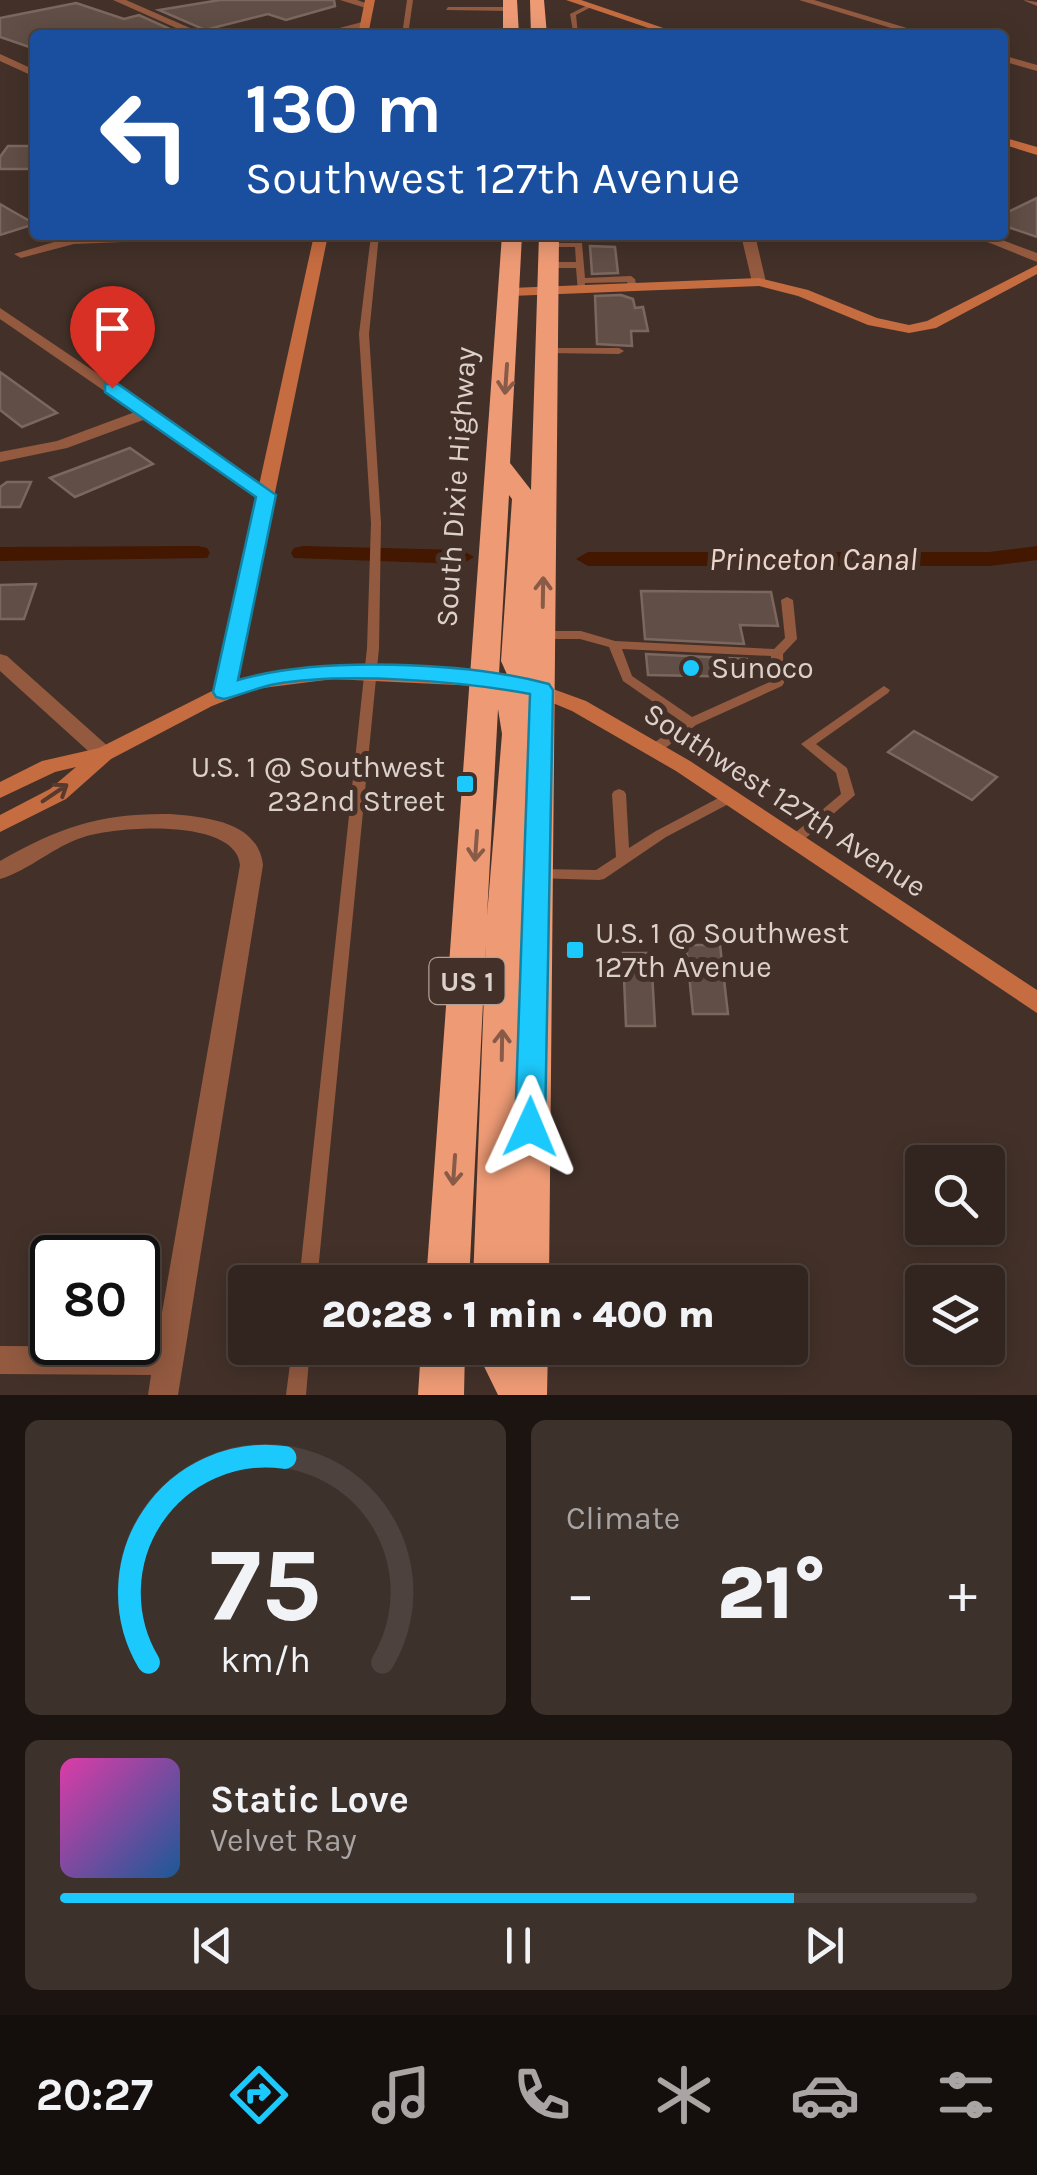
<!DOCTYPE html>
<html lang="en">
<head>
<meta charset="utf-8">
<style>
  body { margin:0; font-family:Karla,sans-serif; background:#3d312c; color:#f1f3f6; height:100vh; display:flex; flex-direction:column; font-size:38px; white-space:nowrap }
  * { box-sizing:border-box; margin:0 }
  p { font-size:32px; color:#a8a5a4 }
  .icon { flex:none; width:55px; height:55px; fill:none; stroke:currentColor; stroke-width:2; stroke-linecap:round; stroke-linejoin:round }
  .map { position:relative; height:1395px; overflow:hidden }
  .panel { display:flex; flex-direction:column; gap:25px; padding:25px; background:#1c1411; flex:1 }
  .panel>* { flex:none }
  .top-card { position:absolute; left:30px; top:30px; width:978px; height:210px; border-radius:10px; box-shadow:0 5px 25px #0003,0 0 0 2px #4d423d; background:#1a4fa0; color:#fff; overflow:hidden }
  .fabs { position:absolute; left:905px; top:1145px; display:grid; gap:20px }
  .fabs a { display:grid; place-items:center; width:100px; height:100px; border-radius:10px; background:#32251f; box-shadow:0 5px 25px #0003,0 0 0 2px #4d423d; font-size:50px }
  .speed { position:absolute; left:30px; top:1235px; display:flex; gap:20px; font-size:50px; font-weight:700; text-align:center }
  .speed>* { display:grid; place-content:center; width:130px; height:130px; border-radius:50%; background:#32251f; box-shadow:0 5px 25px #0003,0 0 0 2px #4d423d; line-height:1 }
  .speed .limit { border:5px solid #111; border-radius:15px; background:#fff; color:#111 }
  .pin { position:absolute; display:grid; place-items:center; width:85px; height:85px; color:#fff; margin:-102px -42px; border-radius:50% 50% 50% 0; rotate:-45deg; box-shadow:0 0 10px #0007 }
  .pin .icon { rotate:45deg }
  .me { position:absolute; width:110px; margin:-55px; rotate:1deg; stroke-linejoin:round; filter:drop-shadow(0 0 8px #0008) }
  .turn { display:flex; align-items:center; gap:35px; height:210px; padding:0 50px; font-size:45px }
  .turn .icon { width:130px; height:130px; stroke-width:2.5 }
  .turn b { display:block; font-size:70px; line-height:85px }
  .big { font-size:75px; font-weight:800; line-height:1.1 }
  .panel .widget { flex:1; display:flex; flex-direction:column; justify-content:center; gap:15px; min-width:0; padding:0 35px; border-radius:15px; background:#3d312c }
  .panel .dial { align-items:center; gap:0 }
  .dial svg { height:260px; overflow:visible; fill:none; stroke:#4d423d; stroke-width:7; stroke-linecap:round; text-anchor:middle }
  .dial text { fill:#f1f3f6; stroke:none }
  .song { display:flex; align-items:center; gap:30px }
  .cover { width:120px; height:120px; border-radius:15px; background:linear-gradient(135deg,hsl(320 70% 55%),hsl(210 70% 35%)) }
  .played { height:10px; border-radius:5px; background:linear-gradient(90deg,#1cc9fc 80%,#4d423d 80%) }
  .keys { display:flex; justify-content:space-around; direction:ltr }
  .heat { display:flex; justify-content:space-between; align-items:center; font-size:55px; direction:ltr }
  .panel .tiles { flex:1; display:grid; gap:25px; grid-template-columns:1fr 1fr }
  .widget:last-child { grid-column:span 2 }
  .trip { position:absolute; left:228px; top:1265px; width:580px; height:100px; border-radius:10px; background:#32251f; box-shadow:0 5px 25px #0003,0 0 0 2px #4d423d; font-weight:800; line-height:100px; text-align:center }
  .tabs { display:flex; height:160px; justify-content:space-around; align-items:center; background:#140f0c; color:#a8a5a4 }
  .tabs .icon { width:70px; height:70px }
  .tabs .current { color:#1cc9fc }
  .tabs b { font-size:45px; color:#f1f3f6 }
  .map>svg:first-child { display:block }
  .lines { fill:none; stroke-linecap:round; stroke-linejoin:round }
  .canal { fill:#431700; fill-rule:evenodd }
  .building { fill:#614e46; stroke:#7b675e; stroke-width:2.5 }
  .lane { fill:#935a40; fill-rule:evenodd }
  .street { fill:#935a40; fill-rule:evenodd }
  .secondary { fill:#c66c41; fill-rule:evenodd }
  .highway { fill:#ee9b75; fill-rule:evenodd }
  .oneway { stroke:#875b47 }
  .oneway2 { stroke:#573a2d }
  .route { fill:#1cc9fc; stroke:#1283a4; stroke-width:2.5 }
  .poi-dot { fill:#1cc9fc; stroke:#433129; stroke-width:4 }
  .labels { text-anchor:middle; stroke-width:10; stroke-linejoin:round; paint-order:stroke }
  .shield { fill:#433129; stroke:#aea09a; stroke-width:2.5 }
  .shield-label { font-size:28px; font-weight:bold; fill:#dcd0cb }
  .street-label { font-size:30px; fill:#dcd0cb; stroke:#433129 }
  .poi-label { font-size:30px; fill:#dcd0cb; stroke:#433129; text-anchor:start }
  .water-label { font-size:32px; font-style:italic; fill:#eed5ca; stroke:#433129 }
</style>
</head>
<body>
<div class="map">
<svg width="1037" height="1395" viewBox="0 0 1037 1395">
  <rect width="100%" height="100%" fill="#433129"/>
  <g class="lines">
    <path class="canal" d="M198 546 207 548 210 553 207 558 0 561V547Z
      M303 546 462 550 474 557 462 564 294 558 291 553 294 548Z
      M1037 546V560L989 566H588L576 559 588 552H989Z"/>
  </g>
  <path class="building" d="M220 0H334L335 6 286 20 268 14 205 30 159 10Z
    M76 3 124 19 139 15 183 35H35V49L0 37V18Z
    M8 146H35V169H0V157Z
    M1037 198V237L1002 225V215Z
    M0 204 12 211 35 224 0 235Z
    M590 246 615 247 618 273 592 274Z
    M621 295 633 299 635 308 643 307 648 331H631L632 346 597 344 595 296Z
    M0 372 57 413 22 427 0 410Z
    M130 448 153 464 75 497 50 478Z
    M7 482H31L20 507H0V487Z
    M36 584 24 619H0V585Z
    M641 591 771 592 778 626 740 625 744 644 645 639Z
    M646 654 747 659 750 677 648 675Z
    M914 731 997 777 972 800 888 752Z
    M686 945H720L728 1014H693Z
    M623 953H651L655 1026H626Z"/>
  <g class="lines">
    <path class="lane" d="M407 0H413L408 35H402Z
      M1024 0 1037 2V6L1025 1Z
      M588 5 593 6 576 15 578 34 539 35 536 33 539 31H573L570 14Z
      M448 7H510L513 9 510 11 446 10Z
      M371 235H379L369 334 381 523 379 648 317 1282H299L367 648 371 523 359 334Z
      M546 243H582L585 278 631 276 635 279 637 289 630 291 627 282 585 283 584 292H578L576 268H549L545 265 549 262H576L575 247H546Z
      M548 348H619L624 351 619 354 545 353V349Z
      M787 597 793 600 797 639 783 654 784 683 782 686 696 725 660 752H650L649 749 650 746 682 722 623 681 609 647 580 639H542L536 635 542 631H581L615 641 774 649 785 638 781 600ZM622 649 771 656 772 681 692 717 632 676Z
      M884 686 890 690 888 693 816 744 847 768 855 795 800 843H790L788 840 790 837 841 794 836 773 801 744Z
      M619 789 624 791 626 794 629 848 656 831 726 794H736L738 797 736 800 666 837 604 879 599 880 535 878 533 874 535 870 540 869 596 870 616 857 612 794 614 791Z
      M292 1348H310L306 1395H286Z"/>
    <path class="street" d="M113 0H126L206 35H192Z
      M340 0H357L374 6 369 9Z
      M799 0H814L930 35H914Z
      M366 21 370 26 331 35H313Z
      M0 54 35 70V77L0 61Z
      M1002 55 1037 65V71L1002 61Z
      M202 235 195 239 74 244 21 258 14 254 74 236Z
      M741 235H755L766 282 764 285 752 282Z
      M970 235H989L1037 253V262Z
      M0 308 272 491V499H260L146 419 67 448 0 462V452L57 441 135 412 0 319Z
      M0 654 7 656 111 749 114 754 111 759H97L0 671Z
      M170 814C205 817 258 821 263 865L178 1395H148L151 1375 0 1374V1346L156 1347 240 865C236 818 118 826 84 837 54 846 30 870 0 879V861C60 827 100 813 170 814Z"/>
    <path class="secondary" d="M365 0H375L368 35H358Z
      M566 0H581L684 35H669Z
      M1002 137 1037 147V155L1002 144Z
      M314 235H328L236 682C305 656 423 671 498 675L508 681 498 687 333 679 255 689 212 706 111 759 66 799 0 832V815L50 789 76 767 55 772 0 798V782L42 761 99 748 214 690Z
      M1037 265V274L936 328 909 333 868 325 798 296 759 286 511 296 504 292 511 288 759 278 808 290 877 318 909 325 927 321Z
      M531 681 586 701 690 761 1037 990V1013L676 771 572 711 524 691 521 687 524 683Z"/>
    <path class="highway" d="M503 0H517L519 35H503Z
      M530 0H544L547 35H531Z
      M502 235H522L510 463 531 490 539 235H559L549 1282H473L486 943 469 1282H426ZM509 495 512 499 501 661 509 679 499 674ZM498 709 502 734 487 916Z
      M421 1348H465L464 1395H418Z
      M475 1348H548L547 1395H498Z"/>
  </g>
  <defs><path id="oneway-shaft" d="M-6 0H5M1.5-3L5.5 0L1.5 3" fill="none" stroke-width="1.6" stroke-linecap="round" stroke-linejoin="round" transform="scale(2.5)"/></defs>
  <g class="oneway">
    <use href="#oneway-shaft" transform="translate(506 379) rotate(94)"/>
    <use href="#oneway-shaft" transform="translate(543 592) rotate(-89)"/>
    <use href="#oneway-shaft" transform="translate(476 846) rotate(94)"/>
    <use href="#oneway-shaft" transform="translate(502 1045) rotate(-89)"/>
    <use href="#oneway-shaft" transform="translate(454 1170) rotate(94)"/>
  </g>
  <use class="oneway2" href="#oneway-shaft" transform="translate(55 793) rotate(-34)"/>
  <path class="route" d="M105 384H118L276 495 238 680C321 656 466 662 549 684L553 690 545 1127 541 1136 530 1140 520 1136 515 1127 530 694C460 681 346 672 276 684 259 687 241 695 224 699L216 697 213 692 256 497 105 392Z"/>
  <g class="poi-dot">
    <circle cx="691" cy="668" r="10"/>
    <rect x="455" y="774" width="20" height="20" rx="5"/>
    <rect x="565" y="940" width="20" height="20" rx="5"/>
  </g>
  <g class="labels">
    <rect class="shield" x="429.5" y="958" width="75" height="46" rx="8"/>
    <g class="shield-label">
      <text x="467" y="991">US 1</text>
    </g>
    <g class="street-label">
      <text transform="translate(456 487) rotate(-86)" y="10">South Dixie Highway</text>
      <text transform="translate(785 800) rotate(33)" y="10">Southwest 127th Avenue</text>
    </g>
    <g class="poi-label">
      <text x="711" y="678">Sunoco</text>
      <text x="445" y="777" text-anchor="end">U.S. 1 @ Southwest<tspan x="445" dy="34">232nd Street</tspan></text>
      <text x="595" y="943">U.S. 1 @ Southwest<tspan x="595" dy="34">127th Avenue</tspan></text>
    </g>
    <g class="water-label">
      <text x="813" y="570">Princeton Canal</text>
    </g>
  </g>
</svg>
<div class="fabs">
<a><svg class="icon" aria-label="search" viewBox="0 0 24 24"><circle cx="10" cy="10" r="6"/><path d="M15 15l6 6"/></svg></a>
<a><svg class="icon" aria-label="layers" viewBox="0 0 24 24"><path d="M12 4l9 5-9 5-9-5zM3 14l9 5 9-5"/></svg></a>
</div>
<div class="speed"><div class="limit">80</div></div>
<div class="pin" style="left:112px;top:388px;background:#d93025"><svg class="icon" aria-label="arrive" viewBox="0 0 24 24"><path d="M6 21V4h12l-3 4 3 4H6"/></svg></div>
<svg class="me" style="left:530px;top:1127px" viewBox="-20 -20 40 40"><path d="M0-17L14 15 0 8-14 15z" fill="#1cc9fc" stroke="#fff" stroke-width="4"/></svg>
<div class="trip">20:28 · 1 min · 400 m</div>
<div class="top-card">
<div class="turn"><svg class="icon" aria-label="left" viewBox="0 0 24 24"><path d="M17 20v-9H6M10 6l-5 5 5 5"/></svg><div><b>130 m</b>Southwest 127th Avenue</div></div>
</div>
</div>
<section class="panel">
<div class="tiles">
<div class="widget dial"><svg viewBox="0 0 100 80">
<path d="M14 69A42 42 0 1 1 86 69"/>
<path d="M14 69A42 42 0 0 1 56 6" stroke="#1cc9fc"/>
<text x="50" y="56" font-size="32" font-weight="700">75</text>
<text x="50" y="72" font-size="11">km/h</text>
</svg></div>
<div class="widget"><p>Climate</p>
<div class="heat"><a>−</a><b class="big">21°</b><a>+</a></div>
</div>
<div class="widget">
<div class="song"><i class="cover"></i><div><b>Static Love</b><p>Velvet Ray</p></div></div>
<div class="played"></div>
<div class="keys"><svg class="icon" aria-label="previous" viewBox="0 0 24 24"><path d="M18 5L8 12l10 7zM5 5v14"/></svg><svg class="icon" aria-label="pause" viewBox="0 0 24 24"><path d="M8 5v14M16 5v14"/></svg><svg class="icon" aria-label="next" viewBox="0 0 24 24"><path d="M6 5l10 7-10 7zM19 5v14"/></svg></div>
</div>
</div>
</section>
<nav class="tabs">
<b>20:27</b>
<svg class="icon current" aria-label="directions" viewBox="0 0 24 24"><path d="M12 3l9 9-9 9-9-9zM9 14v-3h6M13 9l2 2-2 2"/></svg>
<svg class="icon" aria-label="music" viewBox="0 0 24 24"><path d="M9 18V5l10-2v13"/><circle cx="6" cy="18" r="3"/><circle cx="16" cy="16" r="3"/></svg>
<svg class="icon" aria-label="phone" viewBox="0 0 24 24"><path d="M5 4h4l2 5-3 2q2 4 5 5l2-3 5 2v4C11 20 4 13 5 4z"/></svg>
<svg class="icon" aria-label="climate" viewBox="0 0 24 24"><path d="M12 3v18M4 7l16 10M4 17L20 7"/></svg>
<svg class="icon" aria-label="car" viewBox="0 0 24 24"><path d="M5 17H2v-5l4-1 3-4h7l3 4 3 1v5h-3M9 17h6M6 11h13"/><circle cx="7" cy="17" r="2"/><circle cx="17" cy="17" r="2"/></svg>
<svg class="icon" aria-label="filters" viewBox="0 0 24 24"><path d="M4 7h16M4 17h16"/><circle cx="9" cy="7" r="2"/><circle cx="15" cy="17" r="2"/></svg>
</nav>
</body>
</html>
